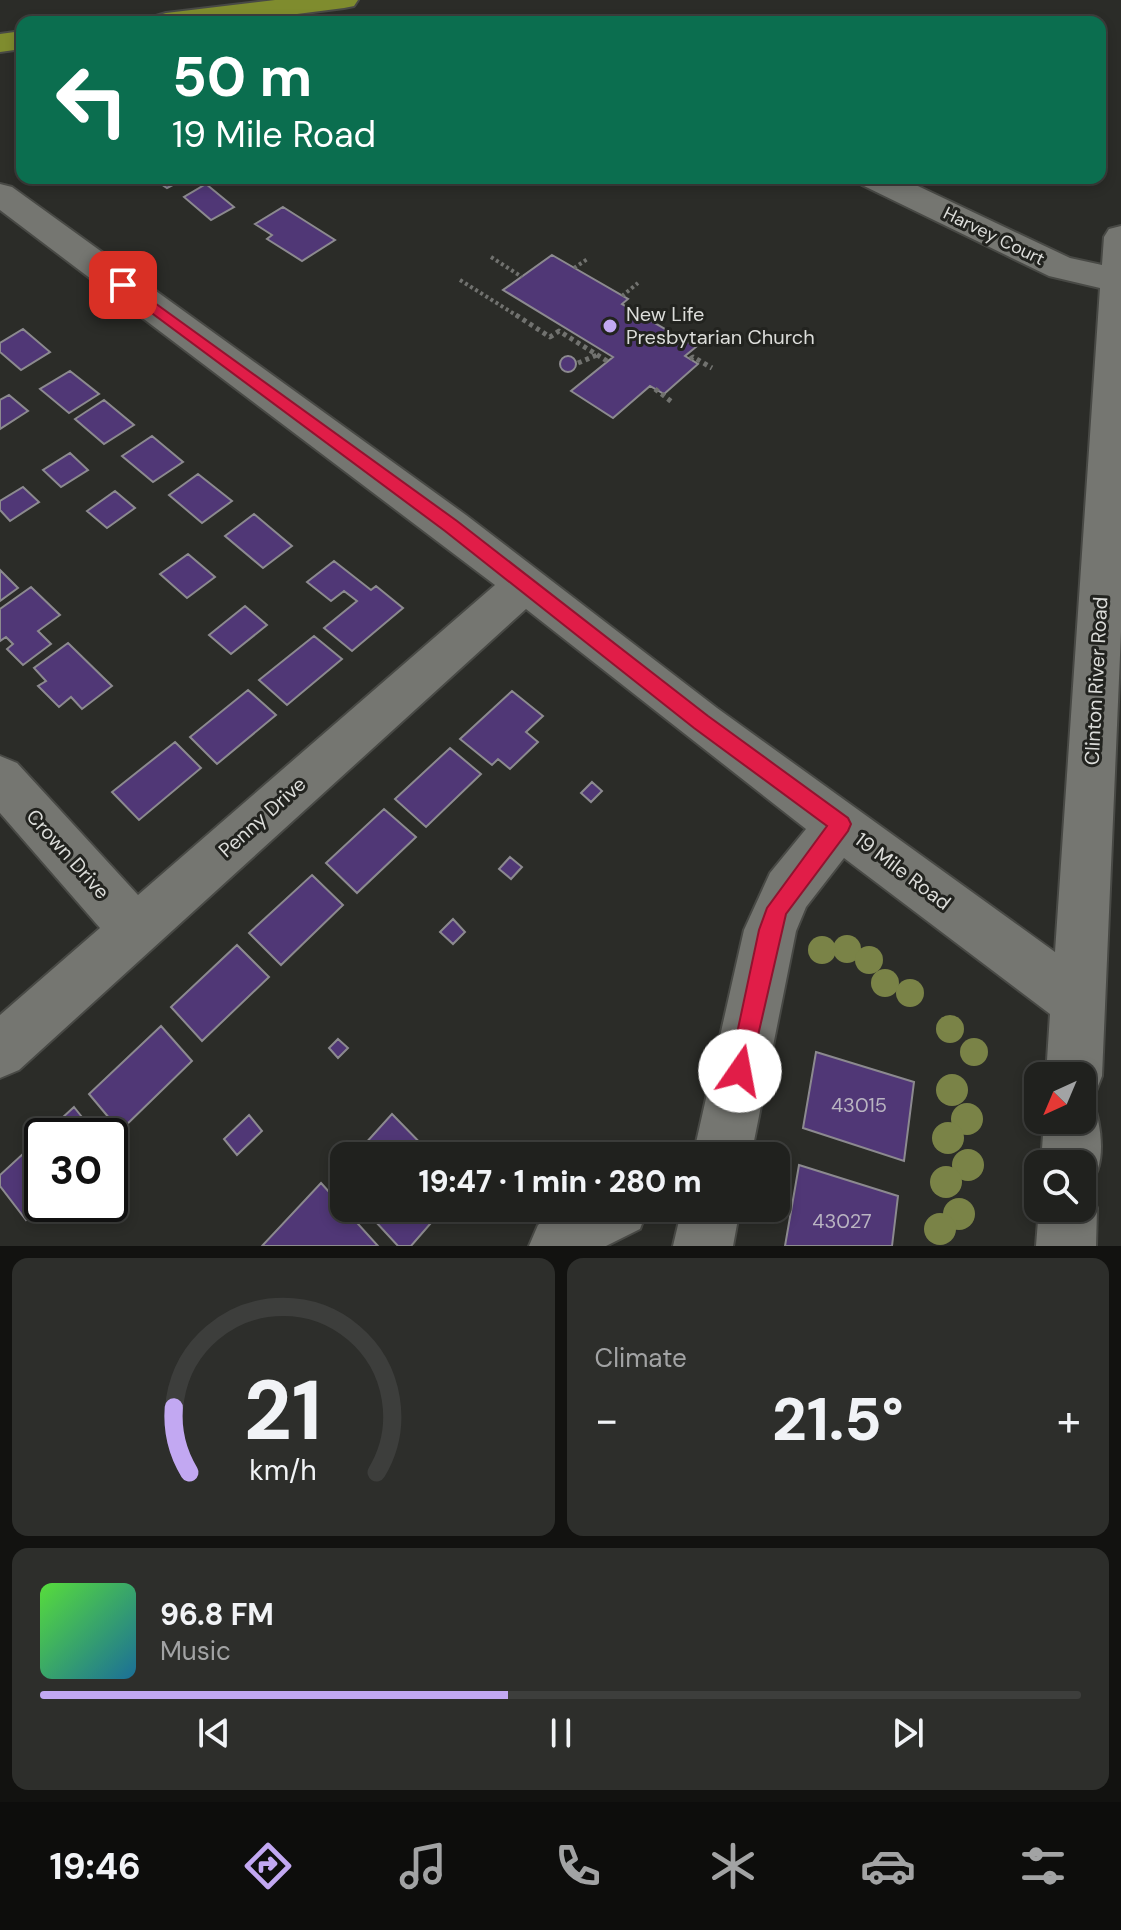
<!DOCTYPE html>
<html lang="en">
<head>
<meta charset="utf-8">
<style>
  body { margin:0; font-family:"DM Sans",sans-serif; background:#2d2e2b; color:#f1f3f6; height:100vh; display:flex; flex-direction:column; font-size:30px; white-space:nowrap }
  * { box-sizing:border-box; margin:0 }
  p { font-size:26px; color:#a2a3a4 }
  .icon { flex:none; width:44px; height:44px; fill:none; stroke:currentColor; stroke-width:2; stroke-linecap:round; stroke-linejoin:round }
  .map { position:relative; height:1246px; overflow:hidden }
  .sheet { display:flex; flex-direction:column; gap:12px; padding:12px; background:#121210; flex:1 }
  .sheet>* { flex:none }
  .top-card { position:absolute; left:16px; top:16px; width:1090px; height:168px; border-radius:16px; box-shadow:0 4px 12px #0003,0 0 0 2px #3d3e3c; background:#0b6e4f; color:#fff; overflow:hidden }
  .needle { width:52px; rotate:224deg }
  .buttons { position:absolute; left:1024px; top:1062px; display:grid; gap:16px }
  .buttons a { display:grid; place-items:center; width:72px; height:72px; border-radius:16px; background:#20211e; box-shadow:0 4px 12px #0003,0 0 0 2px #3d3e3c; font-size:40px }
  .speed { position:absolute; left:24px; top:1118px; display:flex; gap:16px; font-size:40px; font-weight:700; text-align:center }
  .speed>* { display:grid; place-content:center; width:104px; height:104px; border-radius:50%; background:#20211e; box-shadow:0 4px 12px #0003,0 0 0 2px #3d3e3c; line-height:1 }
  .speed .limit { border:4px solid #111; border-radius:12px; background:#fff; color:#111 }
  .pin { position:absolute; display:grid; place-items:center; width:68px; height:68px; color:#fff; margin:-34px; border-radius:16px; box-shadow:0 4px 12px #0006 }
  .me { position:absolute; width:88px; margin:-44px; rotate:12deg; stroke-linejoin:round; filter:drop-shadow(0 0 6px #0008) }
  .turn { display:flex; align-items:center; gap:28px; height:168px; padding:0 24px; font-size:36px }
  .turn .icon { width:104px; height:104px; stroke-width:2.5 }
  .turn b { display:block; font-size:56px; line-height:68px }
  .big { font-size:60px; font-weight:800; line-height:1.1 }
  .sheet .tile { flex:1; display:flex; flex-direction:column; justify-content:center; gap:12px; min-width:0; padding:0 28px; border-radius:16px; background:#2d2e2b }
  .sheet .dial { align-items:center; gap:0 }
  .dial svg { height:208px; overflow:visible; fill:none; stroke:#3d3e3c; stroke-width:7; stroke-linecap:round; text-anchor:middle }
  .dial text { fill:#f1f3f6; stroke:none }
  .song { display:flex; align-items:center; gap:24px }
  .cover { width:96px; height:96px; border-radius:12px; background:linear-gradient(135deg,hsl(110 70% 55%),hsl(200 70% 35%)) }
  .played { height:8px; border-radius:4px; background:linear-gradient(90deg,#c2a8f2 45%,#3d3e3c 45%) }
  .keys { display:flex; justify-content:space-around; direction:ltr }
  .heat { display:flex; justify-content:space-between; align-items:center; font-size:44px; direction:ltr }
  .sheet .tiles { flex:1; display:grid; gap:12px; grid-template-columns:1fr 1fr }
  .tile:last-child { grid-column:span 2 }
  .trip { position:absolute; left:330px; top:1142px; width:460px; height:80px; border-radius:16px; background:#20211e; box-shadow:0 4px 12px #0003,0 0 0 2px #3d3e3c; font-weight:800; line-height:80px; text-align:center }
  .menu { display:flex; height:128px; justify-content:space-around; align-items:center; background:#0d0d0c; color:#a2a3a4 }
  .menu .icon { width:56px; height:56px }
  .menu .on { color:#c2a8f2 }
  .menu b { font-size:36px; color:#f1f3f6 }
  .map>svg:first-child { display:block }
  .building { fill:#503776; stroke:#8c8a8f; stroke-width:2 }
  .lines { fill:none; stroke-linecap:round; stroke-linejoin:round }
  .minor-casing { stroke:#484945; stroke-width:4 }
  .highway-casing { stroke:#484945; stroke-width:4 }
  .path-far1 { stroke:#71726f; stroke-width:4; stroke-dasharray:3 3; stroke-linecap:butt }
  .path { stroke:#71726f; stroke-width:5; stroke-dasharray:4 4; stroke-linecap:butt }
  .minor { fill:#757671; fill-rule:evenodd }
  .highway { fill:#7f8c2e; fill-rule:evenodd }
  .tree { fill:#7a8347 }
  .route { fill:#e11d48; stroke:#92132f; stroke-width:2 }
  .poi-dot { fill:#c2a8f2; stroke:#22231f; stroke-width:3 }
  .labels { text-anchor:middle; stroke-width:6; stroke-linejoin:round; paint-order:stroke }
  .far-street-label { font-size:18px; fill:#dcddda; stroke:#22231f }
  .poi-label { font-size:20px; fill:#dcddda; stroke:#22231f; text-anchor:start }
  .street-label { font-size:20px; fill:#dcddda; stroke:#22231f }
  .near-number-label { font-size:20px; fill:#b9b4c1 }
</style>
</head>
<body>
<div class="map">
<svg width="1121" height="1246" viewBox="0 0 1121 1246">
  <rect width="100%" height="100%" fill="#2b2c28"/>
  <path class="building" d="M158 178H186L167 188 155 180Z
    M206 184 234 207 211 220 184 197Z
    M283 207 335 240 302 261 267 239 272 235 255 224Z
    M552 255 628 299 622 304 696 347 685 356 698 364 664 394 650 386 613 418 571 391 613 357 503 290Z
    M23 329 50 352 21 370 0 352V343Z
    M560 364a8 8 0 1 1 16 0a8 8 0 1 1-16 0Z
    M70 371 99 394 69 413 40 389Z
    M9 395 28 411 0 429V400Z
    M104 400 134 425 104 444 75 419Z
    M152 436 183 462 153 482 122 456Z
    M70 453 88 470 61 487 43 470Z
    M198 474 232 501 202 523 169 495Z
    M23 487 39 502 10 521 0 510V501Z
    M115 491 135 508 107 528 87 511Z
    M254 514 292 546 263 568 225 536Z
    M188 554 215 577 187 598 160 574Z
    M334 561 371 590 376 586 403 608 352 651 324 628 357 601 344 591 331 601 307 582Z
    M0 570 18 588 0 601Z
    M31 587 60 615 38 631 51 644 23 665 7 649 13 644 6 637 0 641V609Z
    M245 606 267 625 231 654 209 635Z
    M314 636 342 659 287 705 259 680Z
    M68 643 112 686 82 709 71 697 59 707 38 686 46 681 34 668Z
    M248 690 276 715 217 764 190 737Z
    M512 691 543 716 526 732 538 742 510 769 498 759 492 765 460 739Z
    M175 742 201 768 139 820 112 792Z
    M450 748 481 774 426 827 395 799Z
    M592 782 602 791 591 802 581 793Z
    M384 809 416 837 357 893 326 863Z
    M510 857 522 867 511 879 499 869Z
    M312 875 343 905 281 965 249 933Z
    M453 919 465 932 453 944 440 932Z
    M237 945 269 977 202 1041 171 1007Z
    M161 1026 192 1061 120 1131 89 1094Z
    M338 1039 348 1048 338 1058 329 1048Z
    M816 1052 914 1082 904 1161 803 1128Z
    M74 1107 97 1136H42V1204L26 1220 0 1186V1175Z
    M392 1114 433 1156H354Z
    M249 1115 262 1131 237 1155 224 1139Z
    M799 1165 898 1196 892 1246H785Z
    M321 1183 378 1246H262Z
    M363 1208H444L411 1246H398Z"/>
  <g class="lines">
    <defs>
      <path id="minor" d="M858 178H901L1070 258 1102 265 1104 237 1109 229 1121 226V632L1102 1076 1094 1096 1088 1098 1092 1100C1101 1122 1109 1169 1086 1186L1097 1208 1096 1246H1036L1039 1208H1082V1164H1041L1044 1120H1082V1076H1046L1050 1014 844 858 806 907 796 931 751 1156H693L744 930 770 873 806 829 526 609 19 1070 0 1078V1015L100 928 0 813V756L17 763 138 895 495 585 0 210V184L12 187 466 515 717 708 1055 952 1100 288 1049 276 862 185Z
        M559 1208H648L640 1229 606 1246H529L538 1225Z
        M682 1208H740L733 1246H673Z"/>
      <path id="highway" d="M275 0H358L354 6 344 8 235 22H152L156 16 166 13Z
        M22 31V49L0 52V34Z"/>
    </defs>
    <use href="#minor" class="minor-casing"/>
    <use href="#highway" class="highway-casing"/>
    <path class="path-far1" d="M491 257 522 277
      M574 268 589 258
      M460 280 519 317
      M622 296 638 283"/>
    <path class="path" d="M516 315 550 337 559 331 607 361
      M690 359 693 357 712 368
      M578 363 597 355
      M655 389 672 402"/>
    <use href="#minor" class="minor"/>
    <use href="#highway" class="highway"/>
  </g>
  <g class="tree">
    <circle cx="847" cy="949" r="14"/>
    <circle cx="822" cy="950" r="14"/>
    <circle cx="869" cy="960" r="14"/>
    <circle cx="885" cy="983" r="14"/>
    <circle cx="910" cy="993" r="14"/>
    <circle cx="950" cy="1029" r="14"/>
    <circle cx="974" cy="1052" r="14"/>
    <circle cx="952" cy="1090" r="16"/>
    <circle cx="967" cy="1119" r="16"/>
    <circle cx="948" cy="1138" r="16"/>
    <circle cx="968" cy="1165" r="16"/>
    <circle cx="946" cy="1182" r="16"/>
    <circle cx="959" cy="1214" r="16"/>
    <circle cx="940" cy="1229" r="16"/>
  </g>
  <path class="route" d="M123 280 457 521 708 716 848 818 851 824 848 831 786 914 748 1079 740 1082 732 1079 729 1071 759 930 767 908 827 826 694 728 445 531 118 288V281Z"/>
  <circle class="poi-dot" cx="610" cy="326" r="8"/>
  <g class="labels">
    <g class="far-street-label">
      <text transform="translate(994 236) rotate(26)" y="6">Harvey Court</text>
    </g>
    <g class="poi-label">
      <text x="626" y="321">New Life<tspan x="626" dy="23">Presbytarian Church</tspan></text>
    </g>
    <g class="street-label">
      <text transform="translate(1096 681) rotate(-87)" y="7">Clinton River Road</text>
      <text transform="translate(262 817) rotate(-42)" y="7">Penny Drive</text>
      <text transform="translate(68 854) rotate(48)" y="7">Crown Drive</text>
      <text transform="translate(903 871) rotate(37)" y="7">19 Mile Road</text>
    </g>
    <g class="near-number-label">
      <text x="859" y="1112">43015</text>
      <text x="842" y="1228">43027</text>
    </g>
  </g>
</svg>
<div class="buttons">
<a><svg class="needle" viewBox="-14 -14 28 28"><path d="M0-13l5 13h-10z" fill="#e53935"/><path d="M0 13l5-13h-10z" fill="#a2a3a4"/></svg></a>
<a><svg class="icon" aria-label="search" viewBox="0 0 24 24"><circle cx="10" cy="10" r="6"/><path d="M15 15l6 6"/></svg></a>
</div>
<div class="speed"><div class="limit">30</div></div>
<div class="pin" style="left:123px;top:285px;background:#d93025"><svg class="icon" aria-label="arrive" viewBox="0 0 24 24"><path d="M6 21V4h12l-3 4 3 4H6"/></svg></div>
<svg class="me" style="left:740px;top:1071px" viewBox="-20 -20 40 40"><circle r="19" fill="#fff"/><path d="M0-13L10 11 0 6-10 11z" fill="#e11d48"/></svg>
<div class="trip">19:47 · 1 min · 280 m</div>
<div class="top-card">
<div class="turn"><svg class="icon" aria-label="left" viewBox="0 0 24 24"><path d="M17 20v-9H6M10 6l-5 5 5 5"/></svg><div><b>50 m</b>19 Mile Road</div></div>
</div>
</div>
<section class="sheet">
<div class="tiles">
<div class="tile dial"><svg viewBox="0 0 100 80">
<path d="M14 69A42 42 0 1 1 86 69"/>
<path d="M14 69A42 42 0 0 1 8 44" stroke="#c2a8f2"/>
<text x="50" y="56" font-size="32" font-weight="700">21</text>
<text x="50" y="72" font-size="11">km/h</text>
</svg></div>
<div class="tile"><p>Climate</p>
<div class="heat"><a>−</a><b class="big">21.5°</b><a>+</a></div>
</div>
<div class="tile">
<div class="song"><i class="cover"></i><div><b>96.8 FM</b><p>Music</p></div></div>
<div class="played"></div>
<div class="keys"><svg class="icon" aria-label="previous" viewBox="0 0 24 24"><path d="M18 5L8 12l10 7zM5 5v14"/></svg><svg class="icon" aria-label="pause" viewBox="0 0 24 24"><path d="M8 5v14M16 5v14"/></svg><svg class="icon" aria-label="next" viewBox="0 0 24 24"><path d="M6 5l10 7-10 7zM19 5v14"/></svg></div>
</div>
</div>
</section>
<nav class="menu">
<b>19:46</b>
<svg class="icon on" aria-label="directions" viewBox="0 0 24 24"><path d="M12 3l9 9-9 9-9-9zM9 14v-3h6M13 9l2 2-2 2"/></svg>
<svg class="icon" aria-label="music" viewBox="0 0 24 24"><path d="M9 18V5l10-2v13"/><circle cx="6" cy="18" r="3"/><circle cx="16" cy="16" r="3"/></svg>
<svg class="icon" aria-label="phone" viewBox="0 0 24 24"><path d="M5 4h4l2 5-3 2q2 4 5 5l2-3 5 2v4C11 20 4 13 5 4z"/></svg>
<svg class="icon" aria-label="climate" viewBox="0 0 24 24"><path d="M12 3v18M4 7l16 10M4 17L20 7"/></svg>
<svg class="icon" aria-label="car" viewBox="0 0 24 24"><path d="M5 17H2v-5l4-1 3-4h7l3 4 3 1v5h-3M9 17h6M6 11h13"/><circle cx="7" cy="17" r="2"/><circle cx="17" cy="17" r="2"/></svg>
<svg class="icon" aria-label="filters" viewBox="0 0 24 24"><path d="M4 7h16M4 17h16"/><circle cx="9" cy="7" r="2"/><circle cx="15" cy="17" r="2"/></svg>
</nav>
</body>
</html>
